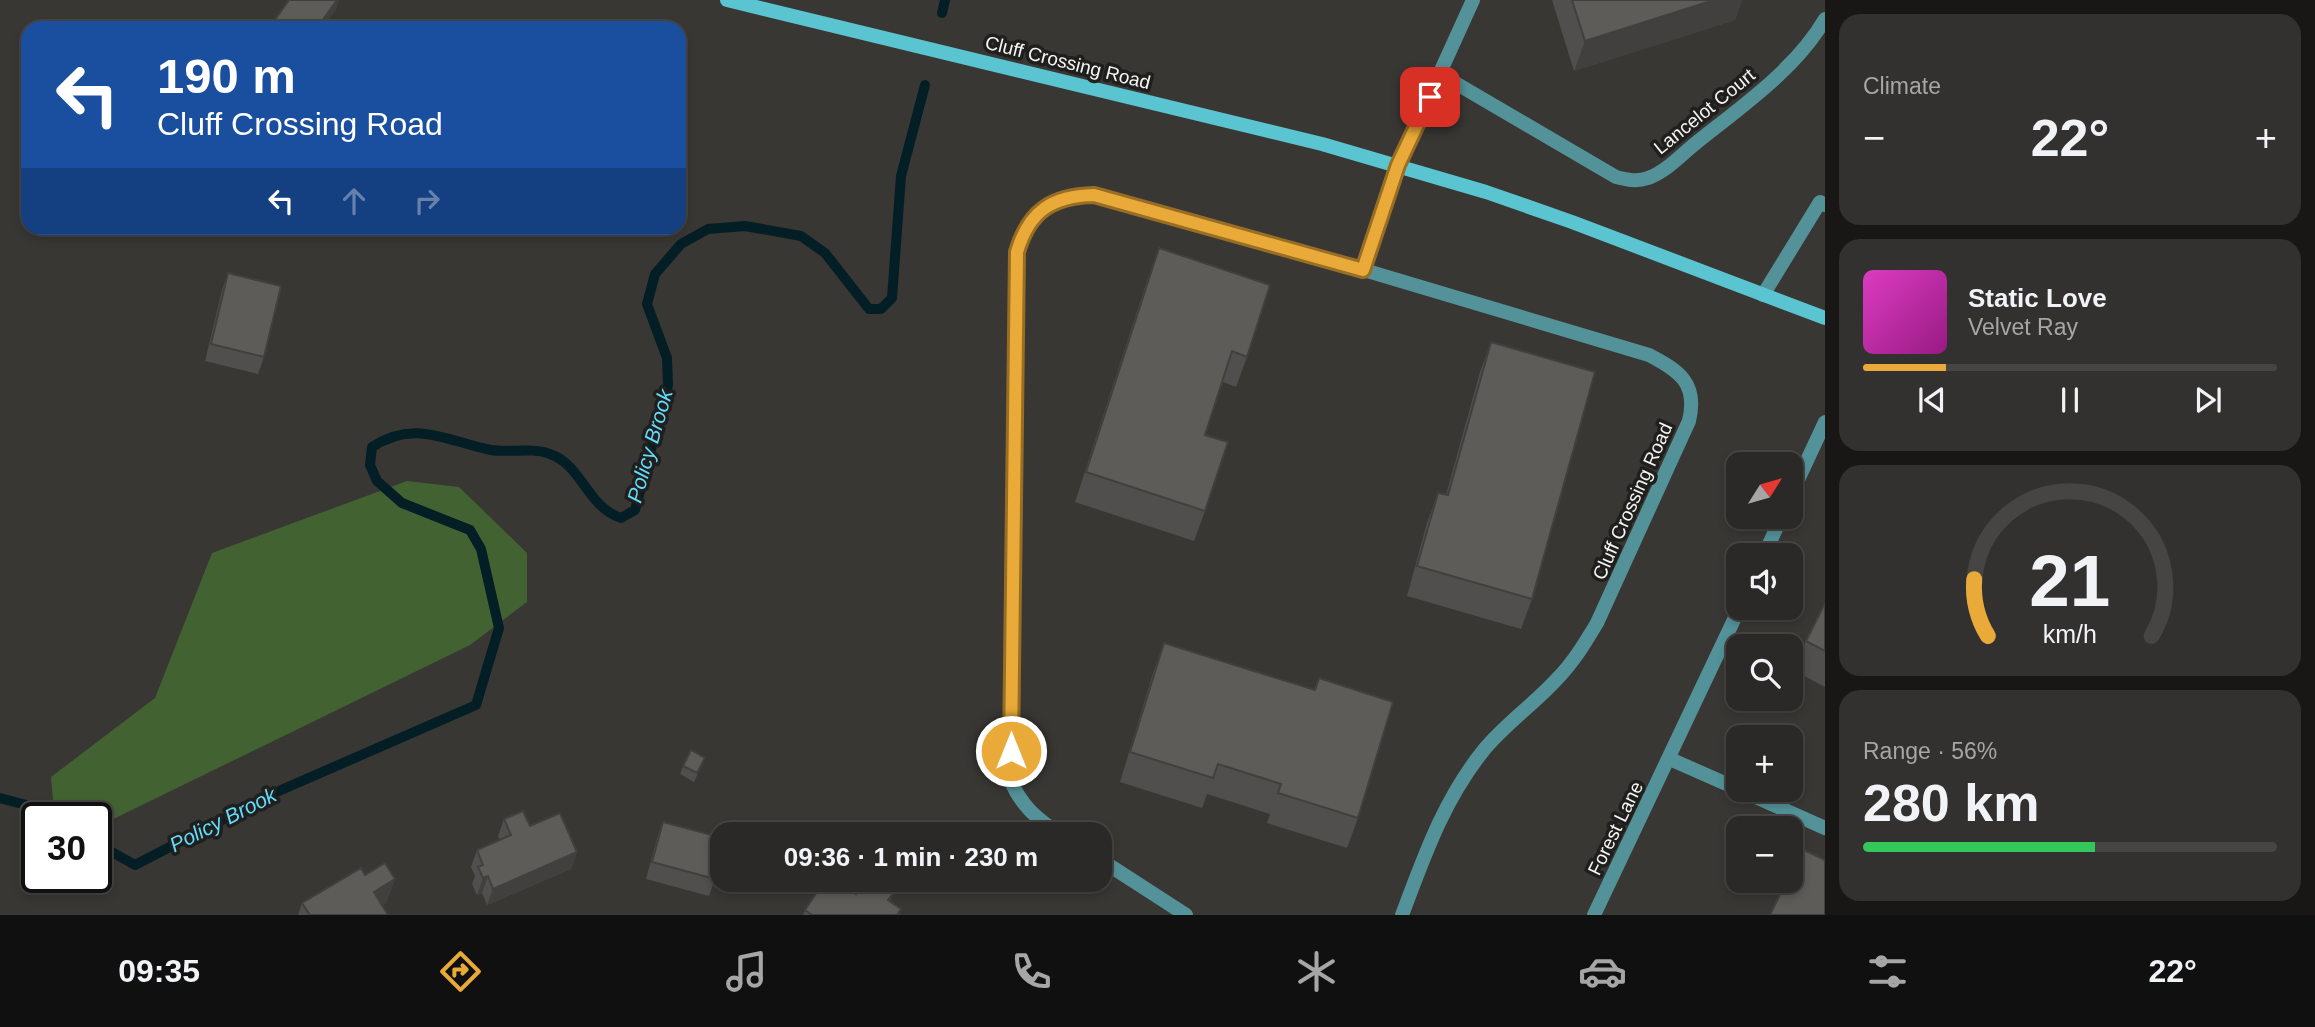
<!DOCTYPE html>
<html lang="en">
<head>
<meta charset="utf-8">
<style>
  body { margin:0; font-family:Helvetica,sans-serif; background:#33312f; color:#f1f3f6; height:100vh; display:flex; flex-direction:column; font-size:26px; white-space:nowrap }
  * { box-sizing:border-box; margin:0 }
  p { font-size:23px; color:#a6a6a7 }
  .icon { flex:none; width:38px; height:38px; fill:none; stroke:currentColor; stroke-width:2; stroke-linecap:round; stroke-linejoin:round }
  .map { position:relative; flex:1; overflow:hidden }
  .sheet { display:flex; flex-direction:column; gap:14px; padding:14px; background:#181715; width:490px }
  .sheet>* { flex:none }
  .top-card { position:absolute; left:21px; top:21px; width:665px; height:214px; border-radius:21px; box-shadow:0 4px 10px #0003,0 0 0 2px #474544; background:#1a4fa0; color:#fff; overflow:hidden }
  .needle { width:46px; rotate:53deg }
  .fabs { position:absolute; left:1726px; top:452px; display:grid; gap:14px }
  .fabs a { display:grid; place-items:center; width:77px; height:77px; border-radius:14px; background:#2b2927; box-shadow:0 4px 10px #0003,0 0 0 2px #474544; font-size:35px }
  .speed { position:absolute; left:21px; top:802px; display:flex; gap:14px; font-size:35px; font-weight:700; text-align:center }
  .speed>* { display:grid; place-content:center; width:91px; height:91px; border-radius:50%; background:#2b2927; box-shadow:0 4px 10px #0003,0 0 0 2px #474544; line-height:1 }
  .speed .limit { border:4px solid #111; border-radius:10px; background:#fff; color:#111 }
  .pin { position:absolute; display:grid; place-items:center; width:60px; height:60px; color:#fff; margin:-30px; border-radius:14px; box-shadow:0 4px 10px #0006 }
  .me { position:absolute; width:77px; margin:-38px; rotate:0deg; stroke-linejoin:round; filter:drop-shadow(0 0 5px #0008) }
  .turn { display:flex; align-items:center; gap:24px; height:147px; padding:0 21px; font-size:32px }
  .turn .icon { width:91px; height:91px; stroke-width:2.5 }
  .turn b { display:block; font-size:49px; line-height:60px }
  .lanes { display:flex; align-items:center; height:66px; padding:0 21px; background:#0003; justify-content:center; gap:35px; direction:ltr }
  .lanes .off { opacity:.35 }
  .big { font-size:52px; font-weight:700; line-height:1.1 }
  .sheet .card { flex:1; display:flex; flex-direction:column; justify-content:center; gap:10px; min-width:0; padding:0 24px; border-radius:21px; background:#33312f }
  .sheet .dial { align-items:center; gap:0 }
  .dial svg { height:182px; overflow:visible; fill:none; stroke:#474544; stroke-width:7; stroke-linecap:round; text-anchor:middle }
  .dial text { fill:#f1f3f6; stroke:none }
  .song { display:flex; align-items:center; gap:21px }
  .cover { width:84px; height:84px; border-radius:10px; background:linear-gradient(135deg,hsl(310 70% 55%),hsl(310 70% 35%)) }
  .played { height:7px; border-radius:4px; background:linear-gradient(90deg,#eaaa39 20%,#474544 20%) }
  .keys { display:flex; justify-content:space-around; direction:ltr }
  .heat { display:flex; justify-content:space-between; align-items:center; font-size:38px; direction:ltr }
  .charge { height:10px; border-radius:5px; background:linear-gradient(90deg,#34c759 56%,#474544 0) }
  .trip { position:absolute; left:710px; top:822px; width:402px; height:70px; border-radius:21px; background:#2b2927; box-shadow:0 4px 10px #0003,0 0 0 2px #474544; font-weight:700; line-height:70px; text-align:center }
  .menu { display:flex; height:112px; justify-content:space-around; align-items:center; background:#111010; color:#a6a6a7 }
  .menu .icon { width:49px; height:49px }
  .menu .current { color:#eaaa39 }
  .menu b { font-size:32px; color:#f1f3f6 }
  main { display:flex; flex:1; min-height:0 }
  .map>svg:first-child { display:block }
  .green { fill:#426232 }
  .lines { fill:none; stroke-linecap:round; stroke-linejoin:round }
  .stream { stroke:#041e25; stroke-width:10 }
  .lane { stroke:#539299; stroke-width:14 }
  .street { stroke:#539299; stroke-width:14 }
  .secondary { stroke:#5ac5d0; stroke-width:14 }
  .wall { fill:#514f4d }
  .shaded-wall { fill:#42403e }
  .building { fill:#5e5c59; stroke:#42403e; stroke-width:2 }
  .route-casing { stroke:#986e25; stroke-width:18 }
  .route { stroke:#eaaa39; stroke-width:12 }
  .labels { text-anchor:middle; stroke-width:7; stroke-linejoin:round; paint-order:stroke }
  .street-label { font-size:19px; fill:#f6f5f3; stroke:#1f1f1d }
  .water-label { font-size:21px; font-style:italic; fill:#64dbfc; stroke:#1f1f1d }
</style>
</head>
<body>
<main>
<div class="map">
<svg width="1825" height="915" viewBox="0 0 1825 915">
  <rect width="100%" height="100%" fill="#393734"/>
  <path class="green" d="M407 481 459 487 527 553V602L470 645 99 826H96V817H64L54 812 51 777 155 698 212 553Z"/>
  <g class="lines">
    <path class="stream" d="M942 13 945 0
      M0 798 30 806 50 817
      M96 843 135 865 272 794 476 705 499 628 481 549 470 530 402 503 377 481 370 465 372 447C415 419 446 441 491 450 509 453 533 447 550 454 582 465 587 507 621 518L635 510 668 385 667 358 647 304 655 274 681 244 708 229 745 226 801 236 825 253 869 309H881L892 298 901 176 925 85"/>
    <path class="lane" d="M1763 295 1820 202 1825 205"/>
    <path class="street" d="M1440 74 1616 177C1628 180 1637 182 1648 178 1666 172 1682 154 1696 143 1742 106 1795 70 1825 19
      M1364 270 1398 165 1473 0
      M1790 497 1825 422
      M1764 555 1782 516
      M1670 759 1738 789
      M1738 789 1825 828
      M1061 835C1037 819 1021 806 1010 779L1017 252C1029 211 1051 196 1094 195L1364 270 1649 355C1680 371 1698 384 1689 421L1597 623C1585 643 1573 663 1556 680 1533 705 1504 725 1483 751 1443 801 1424 857 1402 915
      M1101 860 1186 915
      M1594 915 1740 607"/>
    <path class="secondary" d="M727 0 1322 144 1486 192 1572 222 1825 318"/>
  </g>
  <path class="wall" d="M1552 0H1742L1735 20 1574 71Z
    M1159 248 1247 357 1236 387 1223 382 1205 435V511L1194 541 1075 502 1148 278Z
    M228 273 264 357 258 374 205 361 222 290Z
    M1491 342 1532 599 1521 629 1407 596 1427 523 1438 493 1446 495 1480 372Z
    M1825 603V687L1795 671 1806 641Z
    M1164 643 1358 818 1347 848 1267 823 1270 814 1207 794 1202 808 1120 782 1153 673Z
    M705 758 694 782 680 774 683 766Z
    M504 819 530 826 577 852 571 869 487 905 482 893 477 895 472 884 475 876 471 867 477 850 500 840 498 836Z
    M663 822 715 879 709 896 646 879 657 839Z
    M395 879 386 903 382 905 388 915H298L302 903Z
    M856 894H893L890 901 901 909 899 915H803L805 910Z"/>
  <path class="shaded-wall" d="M337 0H339L336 10 322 28H317Z
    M1714 0H1742L1735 20 1574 71 1585 41Z
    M577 852 571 869 487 905 493 889Z
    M488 876 482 893 477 895 483 878Z
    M395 879 386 903 365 915 374 892Z"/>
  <path class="building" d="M289 0H337L317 28H269Z
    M1572 0H1714L1585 41Z
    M1159 248 1270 285 1247 357 1232 351 1205 435 1228 442 1205 511 1086 472Z
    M228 273 281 286 264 357 211 344Z
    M1491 342 1595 372 1532 599 1417 566 1438 493 1448 495Z
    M1825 603V651L1806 641Z
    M1164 643 1315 690 1319 678 1393 702 1358 818 1278 793 1281 784 1218 764 1213 778 1130 752Z
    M691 750 705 758 697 773 683 766Z
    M523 811 530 826 560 813 577 852 493 889 488 876 483 878 478 867 483 865 477 850 511 835 504 819Z
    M663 822 723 838V850L715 879 652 862Z
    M1802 849 1825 860V915H1770L1787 880H1790V873Z
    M385 863 395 879 374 892 388 915H310L302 903 361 868 365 875Z
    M825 880H836L856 894 866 880H873L893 894 888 900 901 909 897 915H812L805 910Z"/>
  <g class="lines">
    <defs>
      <path id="route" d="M1011 751 1017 252C1029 211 1052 196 1094 195L1363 270 1398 165 1430 97"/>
    </defs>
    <use href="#route" class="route-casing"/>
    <use href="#route" class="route"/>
  </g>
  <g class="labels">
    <g class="street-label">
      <text transform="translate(1068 62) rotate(14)" y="7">Cluff Crossing Road</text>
      <text transform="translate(1704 111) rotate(-39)" y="7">Lancelot Court</text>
      <text transform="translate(1632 501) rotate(-66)" y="7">Cluff Crossing Road</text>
      <text transform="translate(1615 828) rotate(-64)" y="7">Forest Lane</text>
    </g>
    <g class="water-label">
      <text transform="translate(650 446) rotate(-74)" y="7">Policy Brook</text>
      <text transform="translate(223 820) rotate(-27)" y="7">Policy Brook</text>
    </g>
  </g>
</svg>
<div class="fabs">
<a><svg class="needle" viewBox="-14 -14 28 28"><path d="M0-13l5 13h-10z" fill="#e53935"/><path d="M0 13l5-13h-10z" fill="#a6a6a7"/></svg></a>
<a><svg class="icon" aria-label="sound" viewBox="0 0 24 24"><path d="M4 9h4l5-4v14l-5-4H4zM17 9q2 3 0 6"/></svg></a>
<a><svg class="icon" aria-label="search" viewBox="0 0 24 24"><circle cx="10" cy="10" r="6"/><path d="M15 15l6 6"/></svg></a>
<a>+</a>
<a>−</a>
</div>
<div class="speed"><div class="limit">30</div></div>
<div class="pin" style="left:1430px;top:97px;background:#d93025"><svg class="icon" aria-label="arrive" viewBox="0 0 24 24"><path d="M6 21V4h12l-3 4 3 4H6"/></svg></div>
<svg class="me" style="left:1011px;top:751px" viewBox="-20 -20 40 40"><circle r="17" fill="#eaaa39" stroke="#fff" stroke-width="3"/><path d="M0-11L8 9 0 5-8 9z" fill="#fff"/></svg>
<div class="trip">09:36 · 1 min · 230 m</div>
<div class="top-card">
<div class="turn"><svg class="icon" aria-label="left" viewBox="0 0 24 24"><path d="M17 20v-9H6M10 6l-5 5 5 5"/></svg><div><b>190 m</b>Cluff Crossing Road</div></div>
<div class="lanes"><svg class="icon" aria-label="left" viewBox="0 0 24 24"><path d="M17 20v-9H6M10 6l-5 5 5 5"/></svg><svg class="icon off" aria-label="ahead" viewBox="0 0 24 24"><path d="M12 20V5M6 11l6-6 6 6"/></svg><svg class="icon off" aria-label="right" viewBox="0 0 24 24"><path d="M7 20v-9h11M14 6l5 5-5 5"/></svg></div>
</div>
</div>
<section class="sheet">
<div class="card"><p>Climate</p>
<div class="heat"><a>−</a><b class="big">22°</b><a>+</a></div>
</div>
<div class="card">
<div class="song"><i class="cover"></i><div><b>Static Love</b><p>Velvet Ray</p></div></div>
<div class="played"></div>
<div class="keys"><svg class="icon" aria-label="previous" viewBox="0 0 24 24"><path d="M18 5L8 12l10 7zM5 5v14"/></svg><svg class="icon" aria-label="pause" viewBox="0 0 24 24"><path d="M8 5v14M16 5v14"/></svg><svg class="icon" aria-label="next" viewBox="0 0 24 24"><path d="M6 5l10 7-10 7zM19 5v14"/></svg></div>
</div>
<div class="card dial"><svg viewBox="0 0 100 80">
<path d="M14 69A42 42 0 1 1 86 69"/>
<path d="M14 69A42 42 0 0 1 8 44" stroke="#eaaa39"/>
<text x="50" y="56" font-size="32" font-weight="700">21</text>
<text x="50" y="72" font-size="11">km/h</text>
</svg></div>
<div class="card"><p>Range · 56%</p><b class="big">280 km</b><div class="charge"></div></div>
</section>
</main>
<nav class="menu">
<b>09:35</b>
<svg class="icon current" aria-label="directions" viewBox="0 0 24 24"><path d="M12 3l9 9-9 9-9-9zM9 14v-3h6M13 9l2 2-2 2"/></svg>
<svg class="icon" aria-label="music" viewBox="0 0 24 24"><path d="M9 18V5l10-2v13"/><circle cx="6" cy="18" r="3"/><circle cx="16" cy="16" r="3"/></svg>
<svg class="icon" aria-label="phone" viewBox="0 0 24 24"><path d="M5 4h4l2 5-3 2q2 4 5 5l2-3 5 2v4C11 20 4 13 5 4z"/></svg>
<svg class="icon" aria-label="climate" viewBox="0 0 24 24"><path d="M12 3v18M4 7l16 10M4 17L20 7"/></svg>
<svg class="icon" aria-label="car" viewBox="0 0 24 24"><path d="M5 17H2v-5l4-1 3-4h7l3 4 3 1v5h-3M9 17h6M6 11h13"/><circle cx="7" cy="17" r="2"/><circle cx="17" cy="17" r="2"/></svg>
<svg class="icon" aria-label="filters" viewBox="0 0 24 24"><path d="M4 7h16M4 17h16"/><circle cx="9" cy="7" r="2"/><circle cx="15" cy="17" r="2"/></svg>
<b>22°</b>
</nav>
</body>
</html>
